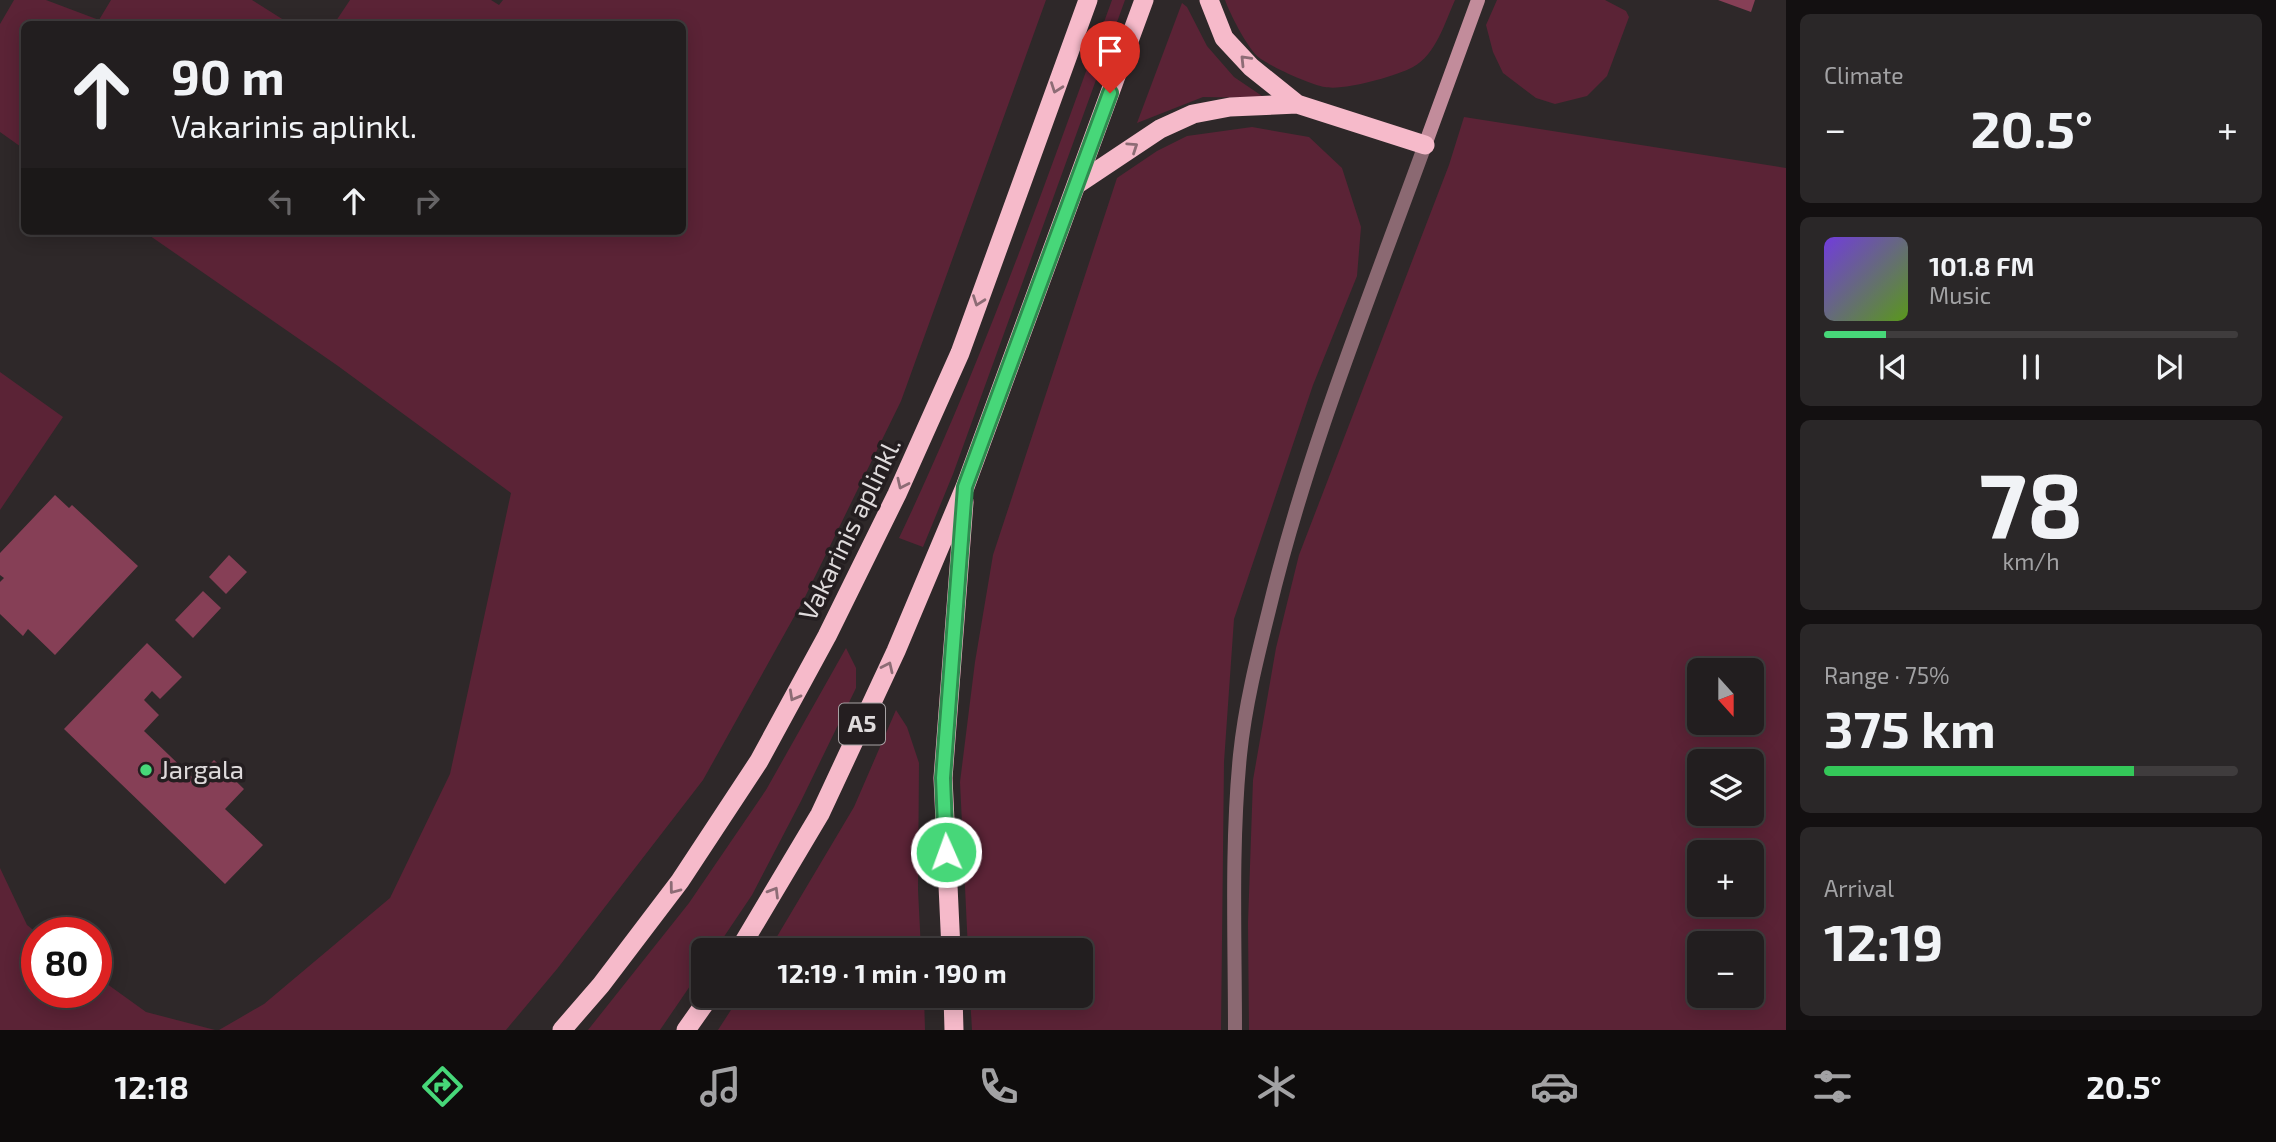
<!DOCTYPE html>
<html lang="en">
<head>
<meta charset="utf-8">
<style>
  body { margin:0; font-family:"Exo 2",sans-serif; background:#2a2728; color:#f1f3f6; height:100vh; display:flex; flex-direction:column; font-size:26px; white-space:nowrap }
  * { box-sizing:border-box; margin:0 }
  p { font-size:23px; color:#a2a2a4 }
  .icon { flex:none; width:38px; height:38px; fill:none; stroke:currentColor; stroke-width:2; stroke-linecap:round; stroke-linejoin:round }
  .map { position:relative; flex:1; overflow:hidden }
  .details { display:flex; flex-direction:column; gap:14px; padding:14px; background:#131011; width:490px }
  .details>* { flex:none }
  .hud { position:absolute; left:21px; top:21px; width:665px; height:214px; border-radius:10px; box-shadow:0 4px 18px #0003,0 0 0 2px #3f3c3d; background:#221e1f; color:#f1f3f6; overflow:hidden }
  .needle { width:46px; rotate:159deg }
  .fabs { position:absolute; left:1687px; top:658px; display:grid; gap:14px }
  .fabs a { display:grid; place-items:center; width:77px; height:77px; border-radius:10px; background:#221e1f; box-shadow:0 4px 18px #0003,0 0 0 2px #3f3c3d; font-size:35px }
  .speed { position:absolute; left:21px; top:917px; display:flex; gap:14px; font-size:35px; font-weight:700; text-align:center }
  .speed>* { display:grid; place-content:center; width:91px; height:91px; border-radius:50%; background:#221e1f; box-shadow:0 4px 18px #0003,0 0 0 2px #3f3c3d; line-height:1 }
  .speed .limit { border:10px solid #d22; background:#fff; color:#111 }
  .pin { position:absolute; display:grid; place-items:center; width:60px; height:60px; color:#fff; margin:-72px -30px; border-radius:50% 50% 50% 0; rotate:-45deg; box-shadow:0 0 7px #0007 }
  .pin .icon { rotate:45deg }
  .me { position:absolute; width:77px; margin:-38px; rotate:358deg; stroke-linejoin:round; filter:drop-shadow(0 0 5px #0008) }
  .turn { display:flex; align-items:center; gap:24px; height:147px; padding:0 35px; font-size:32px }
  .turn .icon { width:91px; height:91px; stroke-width:2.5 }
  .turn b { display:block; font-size:49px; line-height:60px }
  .lanes { display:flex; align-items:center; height:66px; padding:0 35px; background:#0003; justify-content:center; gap:35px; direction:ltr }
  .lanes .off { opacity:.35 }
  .big { font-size:52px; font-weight:700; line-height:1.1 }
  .details .widget { flex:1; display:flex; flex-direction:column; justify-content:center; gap:10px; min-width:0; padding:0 24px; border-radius:10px; background:#2a2728 }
  .details .dial { align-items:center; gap:0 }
  .dial b { font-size:91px; line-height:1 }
  .song { display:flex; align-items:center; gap:21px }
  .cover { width:84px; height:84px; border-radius:10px; background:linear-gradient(135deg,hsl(260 70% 55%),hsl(90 70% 35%)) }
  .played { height:7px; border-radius:4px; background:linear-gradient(90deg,#47d779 15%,#3f3c3d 15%) }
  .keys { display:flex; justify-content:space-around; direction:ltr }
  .heat { display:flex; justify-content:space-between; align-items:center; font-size:38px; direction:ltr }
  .charge { height:10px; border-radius:5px; background:linear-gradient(90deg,#34c759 75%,#3f3c3d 0) }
  .trip { position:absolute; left:691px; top:938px; width:402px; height:70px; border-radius:10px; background:#221e1f; box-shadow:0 4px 18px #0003,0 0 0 2px #3f3c3d; font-weight:700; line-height:70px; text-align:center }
  .dock { display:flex; height:112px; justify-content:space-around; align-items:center; background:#0e0c0c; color:#a2a2a4 }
  .dock .icon { width:49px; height:49px }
  .dock .selected { color:#47d779 }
  .dock b { font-size:32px; color:#f1f3f6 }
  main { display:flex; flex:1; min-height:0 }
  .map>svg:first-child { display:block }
  .green { fill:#5b2336; fill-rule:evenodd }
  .building { fill:#863f56 }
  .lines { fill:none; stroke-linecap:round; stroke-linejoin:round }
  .minor { stroke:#8b6972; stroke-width:14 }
  .secondary { stroke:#c28c9b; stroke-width:14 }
  .trunk { stroke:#f6baca; stroke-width:19 }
  .oneway { stroke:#8d6c75 }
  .route-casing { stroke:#2e8c4f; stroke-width:18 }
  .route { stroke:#47d779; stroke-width:12 }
  .poi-dot { fill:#47d779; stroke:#241e20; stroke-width:2.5 }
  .labels { text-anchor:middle; stroke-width:7; stroke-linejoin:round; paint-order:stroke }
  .shield { fill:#241e20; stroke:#a7a2a4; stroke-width:2 }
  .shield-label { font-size:24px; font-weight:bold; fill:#dfdbdc }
  .street-label { font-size:26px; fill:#dfdbdc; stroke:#241e20 }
  .poi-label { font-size:26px; fill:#dfdbdc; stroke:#241e20; text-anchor:start }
</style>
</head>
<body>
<main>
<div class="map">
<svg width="1786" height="1030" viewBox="0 0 1786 1030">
  <rect width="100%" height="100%" fill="#2e2829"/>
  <path class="green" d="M14 0H46L99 20 111 0H252L290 24H24V149L0 132V24Z
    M350 0H491L499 5 503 0H1046L901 401 804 599 703 780 557 969 506 1030H219L264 1004 390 898 450 774 511 493 338 366 143 231H682V24H334Z
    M1112 0H1125L953 474 923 547 899 538C982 364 1046 181 1112 0Z
    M1225 0H1455C1445 22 1436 55 1413 67 1397 76 1343 91 1325 87 1311 85 1267 65 1257 56 1246 45 1230 14 1225 0Z
    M1497 0H1605L1626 11 1629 17 1607 76 1587 96 1555 104 1536 98 1503 73 1493 52 1486 25Z
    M1182 3 1187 7 1207 46 1234 77 1265 98 1203 97 1137 123Z
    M1464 117 1786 168V1030H1249L1248 923 1253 780 1276 648 1299 555 1449 165ZM1699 670H1752V723H1699ZM1699 761H1752V814H1699ZM1699 852H1752V905H1699ZM1699 943H1752V996H1699Z
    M1252 127 1309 137 1342 168 1361 227 1357 276 1313 385 1234 619 1224 762 1221 1030H972L970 996H1082V950H968L960 782 975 662 993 555 1117 178 1157 151 1187 136Z
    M0 372 63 417 0 510Z
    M846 648 856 668V688L801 801 752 895 715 950H704L703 967 660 1030H588L689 903 766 790Z
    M896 710 907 727 919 763 918 890 921 950H769L854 807Z
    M0 868 27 925 37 933V992H96V976L146 1012 215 1030H0Z
    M740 996H924L925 1030H718Z"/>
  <path class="building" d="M1718 0H1755L1751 12Z
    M55 495 69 508 72 505 138 566 55 655 28 629 23 636 0 614V582L4 578 0 575V553Z
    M229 555 247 572 226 594 209 577Z
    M203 591 221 608 193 638 175 620Z
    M147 643 182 677 160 699 152 691 144 700 159 715 144 731 195 780 214 760 244 789 225 809 263 845 225 884 64 729Z"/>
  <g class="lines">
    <path class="minor" d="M1235 1030C1235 939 1231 846 1240 755 1245 706 1257 658 1269 610 1307 451 1369 299 1425 145"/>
    <path class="secondary" d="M1425 145 1478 0"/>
    <path class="trunk" d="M1209 0 1224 38 1251 67 1297 104
      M1076 185 1160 129 1193 114 1230 107 1297 104 1425 145
      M739 950 820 814 896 651 965 487 1144 0
      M951 950 943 778 964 502
      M953 996 954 1030
      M562 1030 601 985 680 881 759 761 827 636 897 494 960 353 1088 0
      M686 1030 710 996"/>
  </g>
  <defs><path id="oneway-chevron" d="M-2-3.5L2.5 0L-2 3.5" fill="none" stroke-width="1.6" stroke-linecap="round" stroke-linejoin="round" transform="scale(1.75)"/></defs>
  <g class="oneway">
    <use href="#oneway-chevron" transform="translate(1245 60) rotate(-134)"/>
    <use href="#oneway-chevron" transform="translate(1056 88) rotate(110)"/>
    <use href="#oneway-chevron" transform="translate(1133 147) rotate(-34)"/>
    <use href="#oneway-chevron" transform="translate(978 301) rotate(110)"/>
    <use href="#oneway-chevron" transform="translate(902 484) rotate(115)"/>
    <use href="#oneway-chevron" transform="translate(888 667) rotate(-65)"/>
    <use href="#oneway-chevron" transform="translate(794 696) rotate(119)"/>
    <use href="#oneway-chevron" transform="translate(674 889) rotate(127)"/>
    <use href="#oneway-chevron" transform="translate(774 892) rotate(-59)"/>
  </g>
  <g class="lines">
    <defs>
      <path id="route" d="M946 852 943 778 965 487 1110 93"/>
    </defs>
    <use href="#route" class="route-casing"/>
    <use href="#route" class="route"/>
  </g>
  <circle class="poi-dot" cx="146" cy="770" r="7"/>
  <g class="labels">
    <rect class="shield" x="839" y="703.5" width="46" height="41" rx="5"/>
    <g class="shield-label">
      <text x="862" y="732">A5</text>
    </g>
    <g class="street-label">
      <text transform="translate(850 529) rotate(-64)" y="9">Vakarinis aplinkl.</text>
    </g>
    <g class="poi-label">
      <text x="160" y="779">Jargala</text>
    </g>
  </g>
</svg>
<div class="fabs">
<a><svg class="needle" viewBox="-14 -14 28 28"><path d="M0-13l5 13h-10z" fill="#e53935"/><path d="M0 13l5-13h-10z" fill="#a2a2a4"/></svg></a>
<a><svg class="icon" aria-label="layers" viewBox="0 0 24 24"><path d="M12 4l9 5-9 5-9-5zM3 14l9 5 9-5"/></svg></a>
<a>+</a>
<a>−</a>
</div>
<div class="speed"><div class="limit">80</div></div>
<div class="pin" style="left:1110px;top:93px;background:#d93025"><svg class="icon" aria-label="arrive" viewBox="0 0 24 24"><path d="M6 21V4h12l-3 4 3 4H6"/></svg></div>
<svg class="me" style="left:946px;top:852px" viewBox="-20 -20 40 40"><circle r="17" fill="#47d779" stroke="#fff" stroke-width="3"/><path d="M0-11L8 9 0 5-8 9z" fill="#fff"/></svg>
<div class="trip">12:19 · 1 min · 190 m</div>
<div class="hud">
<div class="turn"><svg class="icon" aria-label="ahead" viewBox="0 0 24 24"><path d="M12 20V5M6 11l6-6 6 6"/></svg><div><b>90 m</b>Vakarinis aplinkl.</div></div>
<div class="lanes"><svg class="icon off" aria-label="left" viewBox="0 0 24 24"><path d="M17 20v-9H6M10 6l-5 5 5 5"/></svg><svg class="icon" aria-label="ahead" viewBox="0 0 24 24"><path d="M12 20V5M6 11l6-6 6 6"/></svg><svg class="icon off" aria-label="right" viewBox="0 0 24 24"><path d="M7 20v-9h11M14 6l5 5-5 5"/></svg></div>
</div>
</div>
<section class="details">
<div class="widget"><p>Climate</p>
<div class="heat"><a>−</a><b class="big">20.5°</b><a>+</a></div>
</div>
<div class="widget">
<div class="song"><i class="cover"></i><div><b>101.8 FM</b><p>Music</p></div></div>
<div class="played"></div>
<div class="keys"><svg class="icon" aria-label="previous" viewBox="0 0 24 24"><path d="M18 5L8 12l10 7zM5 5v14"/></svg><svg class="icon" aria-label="pause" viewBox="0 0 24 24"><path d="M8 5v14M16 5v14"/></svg><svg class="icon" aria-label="next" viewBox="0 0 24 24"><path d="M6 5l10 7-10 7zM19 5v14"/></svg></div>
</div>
<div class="widget dial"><b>78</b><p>km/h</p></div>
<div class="widget"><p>Range · 75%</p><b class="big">375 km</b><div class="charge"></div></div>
<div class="widget"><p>Arrival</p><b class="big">12:19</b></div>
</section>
</main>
<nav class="dock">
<b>12:18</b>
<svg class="icon selected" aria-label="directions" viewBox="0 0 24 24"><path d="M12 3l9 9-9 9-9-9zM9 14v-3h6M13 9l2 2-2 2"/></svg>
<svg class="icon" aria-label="music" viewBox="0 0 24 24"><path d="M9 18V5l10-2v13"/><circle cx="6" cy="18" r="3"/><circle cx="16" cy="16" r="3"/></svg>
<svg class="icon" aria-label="phone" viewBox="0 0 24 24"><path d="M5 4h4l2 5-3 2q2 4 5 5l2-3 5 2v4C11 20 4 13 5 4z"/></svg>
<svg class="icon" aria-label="climate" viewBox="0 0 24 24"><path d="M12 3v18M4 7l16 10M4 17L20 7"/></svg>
<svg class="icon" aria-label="car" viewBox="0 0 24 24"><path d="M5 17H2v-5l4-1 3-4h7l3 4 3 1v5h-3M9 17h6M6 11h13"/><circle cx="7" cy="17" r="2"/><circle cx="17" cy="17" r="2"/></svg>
<svg class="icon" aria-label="filters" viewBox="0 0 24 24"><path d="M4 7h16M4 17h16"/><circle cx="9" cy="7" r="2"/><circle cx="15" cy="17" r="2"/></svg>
<b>20.5°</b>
</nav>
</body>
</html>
